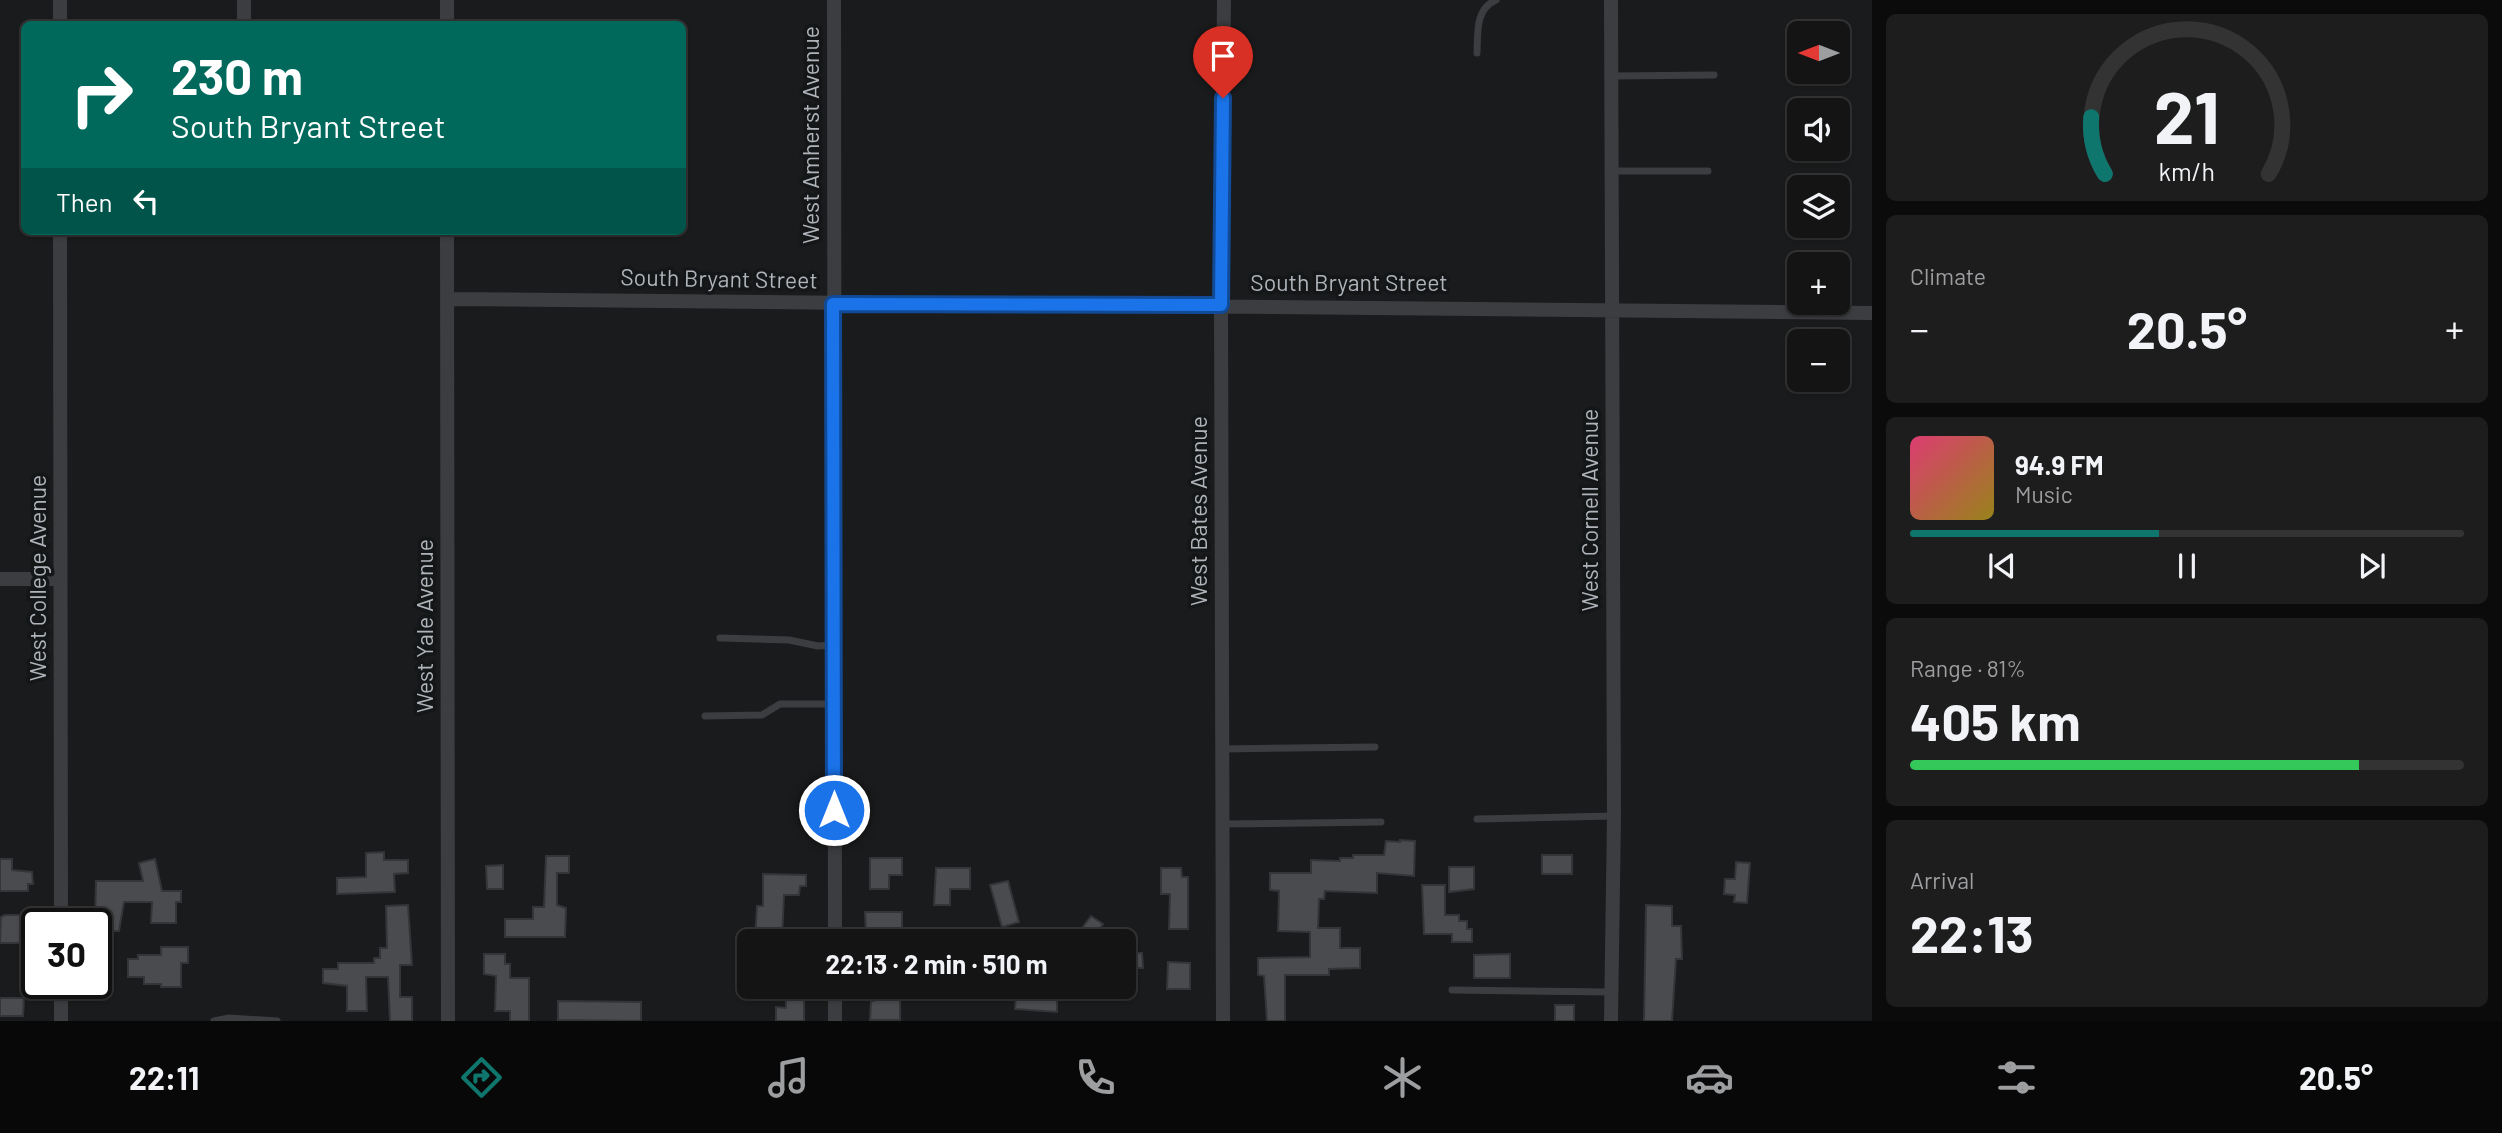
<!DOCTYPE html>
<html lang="en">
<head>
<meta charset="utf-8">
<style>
  body { margin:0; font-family:Barlow,sans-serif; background:#1d1d1e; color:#f1f3f6; height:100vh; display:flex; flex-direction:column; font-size:26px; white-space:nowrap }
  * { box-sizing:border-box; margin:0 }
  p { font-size:23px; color:#9d9ea0 }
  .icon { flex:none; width:38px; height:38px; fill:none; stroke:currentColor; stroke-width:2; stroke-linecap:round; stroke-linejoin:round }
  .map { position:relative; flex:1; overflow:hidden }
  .drawer { display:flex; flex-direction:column; gap:14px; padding:14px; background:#0b0b0c; width:630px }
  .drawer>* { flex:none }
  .top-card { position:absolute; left:21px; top:21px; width:665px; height:214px; border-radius:10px; box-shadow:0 2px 5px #0004,0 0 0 2px #333334; background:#00695c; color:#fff; overflow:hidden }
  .needle { width:46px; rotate:270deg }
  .controls { position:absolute; left:1787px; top:21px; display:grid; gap:14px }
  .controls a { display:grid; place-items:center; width:63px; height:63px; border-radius:10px; background:#141415; box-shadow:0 2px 5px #0004,0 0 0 2px #333334; font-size:35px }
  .speed { position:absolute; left:21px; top:908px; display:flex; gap:14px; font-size:35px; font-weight:700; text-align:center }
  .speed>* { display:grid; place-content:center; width:91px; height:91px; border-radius:50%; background:#141415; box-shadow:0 2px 5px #0004,0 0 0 2px #333334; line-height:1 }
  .speed .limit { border:4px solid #111; border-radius:10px; background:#fff; color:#111 }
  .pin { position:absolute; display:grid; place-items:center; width:60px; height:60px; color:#fff; margin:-72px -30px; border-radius:50% 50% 50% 0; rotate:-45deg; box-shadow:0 0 7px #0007 }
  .pin .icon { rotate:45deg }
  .me { position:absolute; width:77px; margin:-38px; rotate:0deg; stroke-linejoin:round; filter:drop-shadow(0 0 5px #0008) }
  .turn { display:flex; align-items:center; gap:24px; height:147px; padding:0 35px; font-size:32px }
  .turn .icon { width:91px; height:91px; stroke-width:2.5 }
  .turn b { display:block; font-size:49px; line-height:60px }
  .then { display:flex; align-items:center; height:66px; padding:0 35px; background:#0003; gap:14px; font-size:26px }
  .big { font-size:52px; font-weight:700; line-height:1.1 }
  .drawer .tile { flex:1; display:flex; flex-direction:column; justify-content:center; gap:10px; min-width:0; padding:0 24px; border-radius:10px; background:#1d1d1e }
  .drawer .dial { align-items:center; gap:0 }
  .dial svg { height:182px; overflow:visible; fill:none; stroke:#333334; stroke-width:7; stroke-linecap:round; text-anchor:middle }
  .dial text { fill:#f1f3f6; stroke:none }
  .song { display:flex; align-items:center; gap:21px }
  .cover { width:84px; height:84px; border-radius:10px; background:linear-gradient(135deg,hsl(340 70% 55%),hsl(50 70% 35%)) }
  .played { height:7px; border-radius:4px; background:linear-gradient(90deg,#0f766e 45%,#333334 45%) }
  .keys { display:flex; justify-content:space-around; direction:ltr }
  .heat { display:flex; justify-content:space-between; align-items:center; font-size:38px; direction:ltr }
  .charge { height:10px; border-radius:5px; background:linear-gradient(90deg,#34c759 81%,#333334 0) }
  .trip { position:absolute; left:737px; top:929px; width:399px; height:70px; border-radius:10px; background:#141415; box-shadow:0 2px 5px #0004,0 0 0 2px #333334; font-weight:700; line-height:70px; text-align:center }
  .dock { display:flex; height:112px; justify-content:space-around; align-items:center; background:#080808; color:#9d9ea0 }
  .dock .icon { width:49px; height:49px }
  .dock .current { color:#0f766e }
  .dock b { font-size:32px; color:#f1f3f6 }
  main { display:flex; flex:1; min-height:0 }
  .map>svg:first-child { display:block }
  .building { fill:#494b4e; stroke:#343538; stroke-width:2 }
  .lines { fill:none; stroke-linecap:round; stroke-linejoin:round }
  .lane { stroke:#3c3d41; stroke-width:7 }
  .street { stroke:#3c3d41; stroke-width:14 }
  .route-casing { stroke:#114b97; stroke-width:18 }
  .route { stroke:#1a73e8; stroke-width:12 }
  .labels { text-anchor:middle; stroke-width:7; stroke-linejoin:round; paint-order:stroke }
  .street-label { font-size:23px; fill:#aeb4ba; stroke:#151617 }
</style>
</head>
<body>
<main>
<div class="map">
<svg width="1872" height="1021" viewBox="0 0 1872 1021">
  <rect width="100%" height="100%" fill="#1a1b1c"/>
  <path class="building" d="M1400 840 1415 841 1414 876 1377 873V893L1325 891 1324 899H1319L1318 928H1340V948H1360V968L1329 969V975H1285V1021H1267L1264 976 1258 975V958L1310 957V932L1278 931 1279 891 1270 890V873H1311V860L1340 861V858H1353V855H1384L1386 841 1400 842Z
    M384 852V860H408V873L394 874 395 892 337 894V878L366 877V853Z
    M1542 855H1572V874H1542Z
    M546 856H569V873H557V905L566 908 565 937H505V919H533V907H544Z
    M870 858H902V875H889V889H870Z
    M0 859H12V870L32 872 33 884H28V891H0Z
    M155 859 162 891H181V902H176V923H151L152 902H124L119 931H113V936H98L95 922 96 881H143L139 863Z
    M1736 862 1750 863 1747 903 1734 902 1735 895 1724 894 1725 879H1735Z
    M503 865V889H487L486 866Z
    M1449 867H1474V889L1449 892Z
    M936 868H970V889H950V905H934Z
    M1161 868H1181L1182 877H1188V929H1169L1170 894H1161Z
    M763 874 806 875V886H800L799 895H784L782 940 755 939 757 906H763Z
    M1008 881 1019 922 1002 927 990 885Z
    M1422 885H1445V915H1459V921H1467V929H1472V942H1452V934H1424Z
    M408 905 412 965H400V997H412V1021H390L388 977H366L367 1011H347V986L323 983V969H338V963H374V958H380V948H387L386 906Z
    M1646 905 1672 906V926H1681L1682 959H1676L1672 1021H1644Z
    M865 912H902V933H866Z
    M5 915H28V930H21V943H0L1 917Z
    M1091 916 1103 924 1091 941 1079 932Z
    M161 947H188V963H181V987H161V984H144V977H128V959H138V955H161Z
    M1125 953H1142L1143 968H1125Z
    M484 954H505V964H510V978H529V1021H510V1011H495L496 976 484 974Z
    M1510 954V978H1474V955Z
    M1168 962 1190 963V989H1167Z
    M786 994H804V1021H776V1007L786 1008Z
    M1016 995H1050V999H1057V1012L1015 1009Z
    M874 996 900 997V1020H870L871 1001H874Z
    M0 998H24L23 1016H0Z
    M558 1001 641 1002V1021L558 1020Z
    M1555 1005H1574V1021H1555Z"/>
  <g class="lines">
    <path class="lane" d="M1477 53C1478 33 1475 9 1496 0
      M1612 76 1714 75
      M1613 171H1708
      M720 638 789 640 818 646 834 645
      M705 716 762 715 780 704H834
      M1222 749 1375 747
      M1477 819 1614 816
      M1223 824 1381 822
      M1452 990 1611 992
      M214 1021 229 1018 277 1021"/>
    <path class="street" d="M60 0V24
      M244 0V24
      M447 0V24
      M834 0 835 942
      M60 231 61 924
      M447 231 448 1021
      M447 299 1872 313
      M0 579H60
      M61 984V1021
      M835 987V1021
      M1223 1021 1221 305 1224 0
      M1611 1021 1614 816 1611 0"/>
  </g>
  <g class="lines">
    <defs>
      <path id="route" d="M834 810 833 304 1221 305 1223 98"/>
    </defs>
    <use href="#route" class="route-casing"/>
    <use href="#route" class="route"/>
  </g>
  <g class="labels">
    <g class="street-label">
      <text transform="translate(811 135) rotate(-90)" y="8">West Amherst Avenue</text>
      <text transform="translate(719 279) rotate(1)" y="8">South Bryant Street</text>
      <text x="1349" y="291">South Bryant Street</text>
      <text transform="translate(1590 510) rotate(-90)" y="8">West Cornell Avenue</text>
      <text transform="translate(1199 511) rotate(-90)" y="8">West Bates Avenue</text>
      <text transform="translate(38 578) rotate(-90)" y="8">West College Avenue</text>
      <text transform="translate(425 626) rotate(-90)" y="8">West Yale Avenue</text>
    </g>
  </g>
</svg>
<div class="controls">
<a><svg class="needle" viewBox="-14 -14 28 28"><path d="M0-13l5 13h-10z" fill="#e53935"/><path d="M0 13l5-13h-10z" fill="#9d9ea0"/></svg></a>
<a><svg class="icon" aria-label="sound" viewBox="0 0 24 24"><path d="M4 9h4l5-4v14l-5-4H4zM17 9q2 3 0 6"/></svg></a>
<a><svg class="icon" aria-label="layers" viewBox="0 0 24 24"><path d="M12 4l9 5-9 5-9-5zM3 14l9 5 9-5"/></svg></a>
<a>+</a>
<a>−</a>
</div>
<div class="speed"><div class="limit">30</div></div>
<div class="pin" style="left:1223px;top:98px;background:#d93025"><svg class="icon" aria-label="arrive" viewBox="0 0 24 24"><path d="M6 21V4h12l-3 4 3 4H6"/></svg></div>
<svg class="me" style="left:834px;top:810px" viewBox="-20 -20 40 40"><circle r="17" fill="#1a73e8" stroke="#fff" stroke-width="3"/><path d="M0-11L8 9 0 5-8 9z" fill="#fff"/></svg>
<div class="trip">22:13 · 2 min · 510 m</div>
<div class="top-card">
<div class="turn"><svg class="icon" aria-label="right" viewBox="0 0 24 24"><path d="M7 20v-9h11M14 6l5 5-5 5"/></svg><div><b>230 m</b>South Bryant Street</div></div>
<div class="then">Then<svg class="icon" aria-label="left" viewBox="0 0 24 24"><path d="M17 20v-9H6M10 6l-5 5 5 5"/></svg></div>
</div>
</div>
<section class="drawer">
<div class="tile dial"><svg viewBox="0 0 100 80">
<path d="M14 69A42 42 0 1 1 86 69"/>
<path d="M14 69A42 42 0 0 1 8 44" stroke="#0f766e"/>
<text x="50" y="56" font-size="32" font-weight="700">21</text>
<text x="50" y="72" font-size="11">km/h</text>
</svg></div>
<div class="tile"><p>Climate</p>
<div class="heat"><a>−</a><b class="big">20.5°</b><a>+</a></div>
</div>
<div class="tile">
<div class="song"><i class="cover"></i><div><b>94.9 FM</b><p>Music</p></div></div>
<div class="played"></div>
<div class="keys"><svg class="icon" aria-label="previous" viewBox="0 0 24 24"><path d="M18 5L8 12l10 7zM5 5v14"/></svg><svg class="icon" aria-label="pause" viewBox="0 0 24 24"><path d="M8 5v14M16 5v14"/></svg><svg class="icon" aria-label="next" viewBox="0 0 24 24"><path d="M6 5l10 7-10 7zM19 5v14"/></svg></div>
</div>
<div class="tile"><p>Range · 81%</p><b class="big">405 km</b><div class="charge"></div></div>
<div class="tile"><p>Arrival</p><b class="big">22:13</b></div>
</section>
</main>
<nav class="dock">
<b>22:11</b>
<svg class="icon current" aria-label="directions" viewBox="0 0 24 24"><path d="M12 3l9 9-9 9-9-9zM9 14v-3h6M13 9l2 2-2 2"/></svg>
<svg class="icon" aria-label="music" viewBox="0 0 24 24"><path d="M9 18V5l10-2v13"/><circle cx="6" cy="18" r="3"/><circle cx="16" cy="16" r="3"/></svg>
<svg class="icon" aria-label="phone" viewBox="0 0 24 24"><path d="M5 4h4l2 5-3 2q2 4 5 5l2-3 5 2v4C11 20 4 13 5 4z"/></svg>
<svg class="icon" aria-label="climate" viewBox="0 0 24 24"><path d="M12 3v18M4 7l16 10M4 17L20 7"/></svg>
<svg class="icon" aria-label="car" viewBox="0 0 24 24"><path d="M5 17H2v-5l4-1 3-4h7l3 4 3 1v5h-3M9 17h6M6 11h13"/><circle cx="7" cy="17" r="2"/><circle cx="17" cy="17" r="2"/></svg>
<svg class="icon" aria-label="filters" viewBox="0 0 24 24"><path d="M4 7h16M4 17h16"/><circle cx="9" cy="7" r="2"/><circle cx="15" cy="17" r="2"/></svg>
<b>20.5°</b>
</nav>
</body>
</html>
